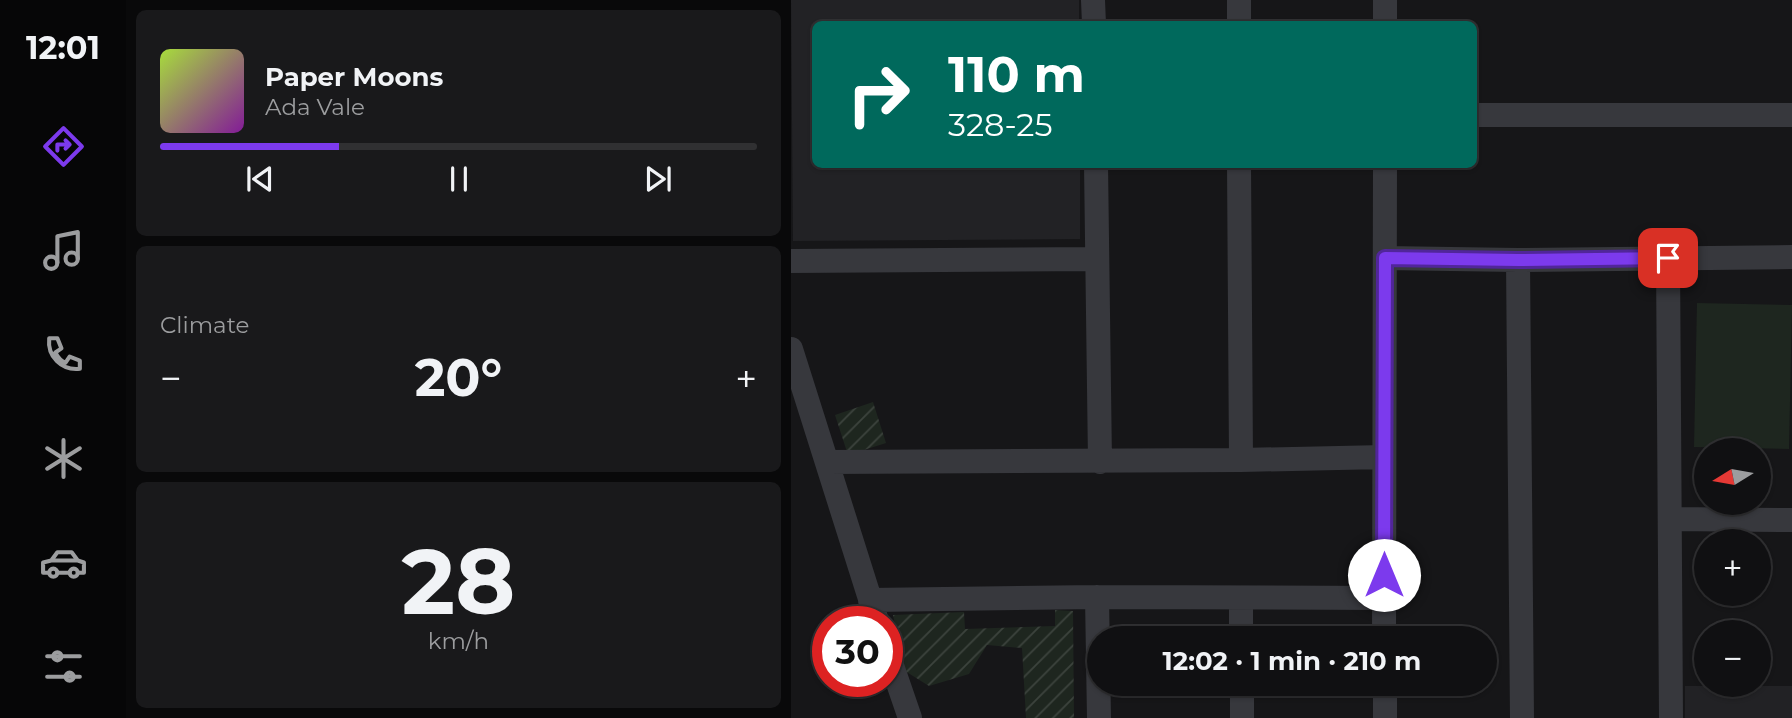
<!DOCTYPE html>
<html lang="en">
<head>
<meta charset="utf-8">
<style>
  body { margin:0; font-family:Montserrat,sans-serif; background:#19191b; color:#f1f3f6; height:100vh; display:flex; flex-direction:column; font-size:26px; white-space:nowrap }
  * { box-sizing:border-box; margin:0 }
  p { font-size:23px; color:#9c9d9f }
  .icon { flex:none; width:38px; height:38px; fill:none; stroke:currentColor; stroke-width:2; stroke-linecap:round; stroke-linejoin:round }
  .map { position:relative; flex:1; overflow:hidden }
  .sheet { display:flex; flex-direction:column; gap:10px; padding:10px; background:#09090a; width:665px }
  .sheet>* { flex:none }
  .top-card { position:absolute; left:21px; top:21px; width:665px; height:147px; border-radius:10px; box-shadow:0 2px 5px #0004,0 0 0 2px #303032; background:#00695c; color:#fff; overflow:hidden }
  .needle { width:46px; rotate:259deg }
  .buttons { position:absolute; left:903px; top:438px; display:grid; gap:14px }
  .buttons a { display:grid; place-items:center; width:77px; height:77px; border-radius:50%; background:#101012; box-shadow:0 2px 5px #0004,0 0 0 2px #303032; font-size:35px }
  .speed { position:absolute; left:21px; top:606px; display:flex; gap:14px; font-size:35px; font-weight:700; text-align:center }
  .speed>* { display:grid; place-content:center; width:91px; height:91px; border-radius:50%; background:#101012; box-shadow:0 2px 5px #0004,0 0 0 2px #303032; line-height:1 }
  .speed .limit { border:10px solid #d22; background:#fff; color:#111 }
  .pin { position:absolute; display:grid; place-items:center; width:60px; height:60px; color:#fff; margin:-30px; border-radius:14px; box-shadow:0 4px 10px #0006 }
  .me { position:absolute; width:77px; margin:-38px; rotate:0deg; stroke-linejoin:round; filter:drop-shadow(0 0 5px #0008) }
  .turn { display:flex; align-items:center; gap:24px; height:147px; padding:0 21px; font-size:32px }
  .turn .icon { width:91px; height:91px; stroke-width:2.5 }
  .turn b { display:block; font-size:49px; line-height:60px }
  .big { font-size:52px; font-weight:700; line-height:1.1 }
  .sheet .card { flex:1; display:flex; flex-direction:column; justify-content:center; gap:10px; min-width:0; padding:0 24px; border-radius:10px; background:#19191b }
  .sheet .dial { align-items:center; gap:0 }
  .dial b { font-size:91px; line-height:1 }
  .song { display:flex; align-items:center; gap:21px }
  .cover { width:84px; height:84px; border-radius:10px; background:linear-gradient(135deg,hsl(80 70% 55%),hsl(290 70% 35%)) }
  .played { height:7px; border-radius:4px; background:linear-gradient(90deg,#7c3aed 30%,#303032 30%) }
  .keys { display:flex; justify-content:space-around; direction:ltr }
  .heat { display:flex; justify-content:space-between; align-items:center; font-size:38px; direction:ltr }
  .trip { position:absolute; left:296px; top:626px; width:410px; height:70px; border-radius:35px; background:#101012; box-shadow:0 2px 5px #0004,0 0 0 2px #303032; font-weight:700; line-height:70px; text-align:center }
  main { display:flex; flex:1; min-height:0 }
  .tabs { display:flex; flex-direction:column; width:126px; justify-content:space-around; align-items:center; background:#060607; color:#9c9d9f }
  .tabs .icon { width:49px; height:49px }
  .tabs .current { color:#7c3aed }
  .tabs b { font-size:32px; color:#f1f3f6 }
  .map>svg:first-child { display:block }
  .built { fill:#222225 }
  .grass { fill:#1e261f }
  .garden { fill:url(#garden-furrows) }
  .lines { fill:none; stroke-linecap:round; stroke-linejoin:round }
  .minor { stroke:#37383d; stroke-width:24 }
  .route-casing { stroke:#51269a; stroke-width:18 }
  .route { stroke:#7c3aed; stroke-width:12 }
</style>
</head>
<body>
<main>
<nav class="tabs">
<b>12:01</b>
<svg class="icon current" aria-label="directions" viewBox="0 0 24 24"><path d="M12 3l9 9-9 9-9-9zM9 14v-3h6M13 9l2 2-2 2"/></svg>
<svg class="icon" aria-label="music" viewBox="0 0 24 24"><path d="M9 18V5l10-2v13"/><circle cx="6" cy="18" r="3"/><circle cx="16" cy="16" r="3"/></svg>
<svg class="icon" aria-label="phone" viewBox="0 0 24 24"><path d="M5 4h4l2 5-3 2q2 4 5 5l2-3 5 2v4C11 20 4 13 5 4z"/></svg>
<svg class="icon" aria-label="climate" viewBox="0 0 24 24"><path d="M12 3v18M4 7l16 10M4 17L20 7"/></svg>
<svg class="icon" aria-label="car" viewBox="0 0 24 24"><path d="M5 17H2v-5l4-1 3-4h7l3 4 3 1v5h-3M9 17h6M6 11h13"/><circle cx="7" cy="17" r="2"/><circle cx="17" cy="17" r="2"/></svg>
<svg class="icon" aria-label="filters" viewBox="0 0 24 24"><path d="M4 7h16M4 17h16"/><circle cx="9" cy="7" r="2"/><circle cx="15" cy="17" r="2"/></svg>
</nav>
<section class="sheet">
<div class="card">
<div class="song"><i class="cover"></i><div><b>Paper Moons</b><p>Ada Vale</p></div></div>
<div class="played"></div>
<div class="keys"><svg class="icon" aria-label="previous" viewBox="0 0 24 24"><path d="M18 5L8 12l10 7zM5 5v14"/></svg><svg class="icon" aria-label="pause" viewBox="0 0 24 24"><path d="M8 5v14M16 5v14"/></svg><svg class="icon" aria-label="next" viewBox="0 0 24 24"><path d="M6 5l10 7-10 7zM19 5v14"/></svg></div>
</div>
<div class="card"><p>Climate</p>
<div class="heat"><a>−</a><b class="big">20°</b><a>+</a></div>
</div>
<div class="card dial"><b>28</b><p>km/h</p></div>
</section>
<div class="map">
<svg width="1001" height="718" viewBox="0 0 1001 718">
  <defs>
    <pattern id="garden-furrows" width="10" height="10" patternUnits="userSpaceOnUse" patternTransform="scale(1.75)"><rect width="10" height="10" fill="#1e261f"/><path d="M-1 1l2-2M0 10L10 0M9 11l2-2" fill="none" stroke="#3c433d"/></pattern>
  </defs>
  <rect width="100%" height="100%" fill="#161618"/>
  <path class="built" d="M0 0H288V24H24V164L289 165V239L2 241Z
    M894 686H1001V718H894Z"/>
  <path class="grass" d="M906 303 1001 305 998 449 903 447Z"/>
  <path class="garden" d="M82 402 95 443 57 455 44 415Z
    M264 610 282 611 283 718H235L231 648 196 645 178 674 138 686 114 671 102 615 173 612 174 629 264 626Z"/>
  <g class="lines">
    <path class="minor" d="M302 0 303 24
      M448 0V24
      M594 0V24
      M682 115H1001
      M305 164 309 462
      M448 164 450 460
      M594 258 727 260 1001 257
      M877 258 880 718
      M727 260 731 718
      M0 261 306 259
      M0 349 86 621
      M36 462 450 460 593 457
      M879 519 1001 520
      M306 597 308 718
      M450 598V639
      M79 600 306 597 593 598
      M593 639 594 164
      M96 651 119 718
      M451 684V718
      M594 684V718"/>
  </g>
  <g class="lines">
    <defs>
      <path id="route" d="M593 575 594 258 727 260 877 258"/>
    </defs>
    <use href="#route" class="route-casing"/>
    <use href="#route" class="route"/>
  </g>
</svg>
<div class="buttons">
<a><svg class="needle" viewBox="-14 -14 28 28"><path d="M0-13l5 13h-10z" fill="#e53935"/><path d="M0 13l5-13h-10z" fill="#9c9d9f"/></svg></a>
<a>+</a>
<a>−</a>
</div>
<div class="speed"><div class="limit">30</div></div>
<div class="pin" style="left:877px;top:258px;background:#d93025"><svg class="icon" aria-label="arrive" viewBox="0 0 24 24"><path d="M6 21V4h12l-3 4 3 4H6"/></svg></div>
<svg class="me" style="left:593px;top:575px" viewBox="-20 -20 40 40"><circle r="19" fill="#fff"/><path d="M0-13L10 11 0 6-10 11z" fill="#7c3aed"/></svg>
<div class="trip">12:02 · 1 min · 210 m</div>
<div class="top-card">
<div class="turn"><svg class="icon" aria-label="right" viewBox="0 0 24 24"><path d="M7 20v-9h11M14 6l5 5-5 5"/></svg><div><b>110 m</b>328-25</div></div>
</div>
</div>
</main>
</body>
</html>
